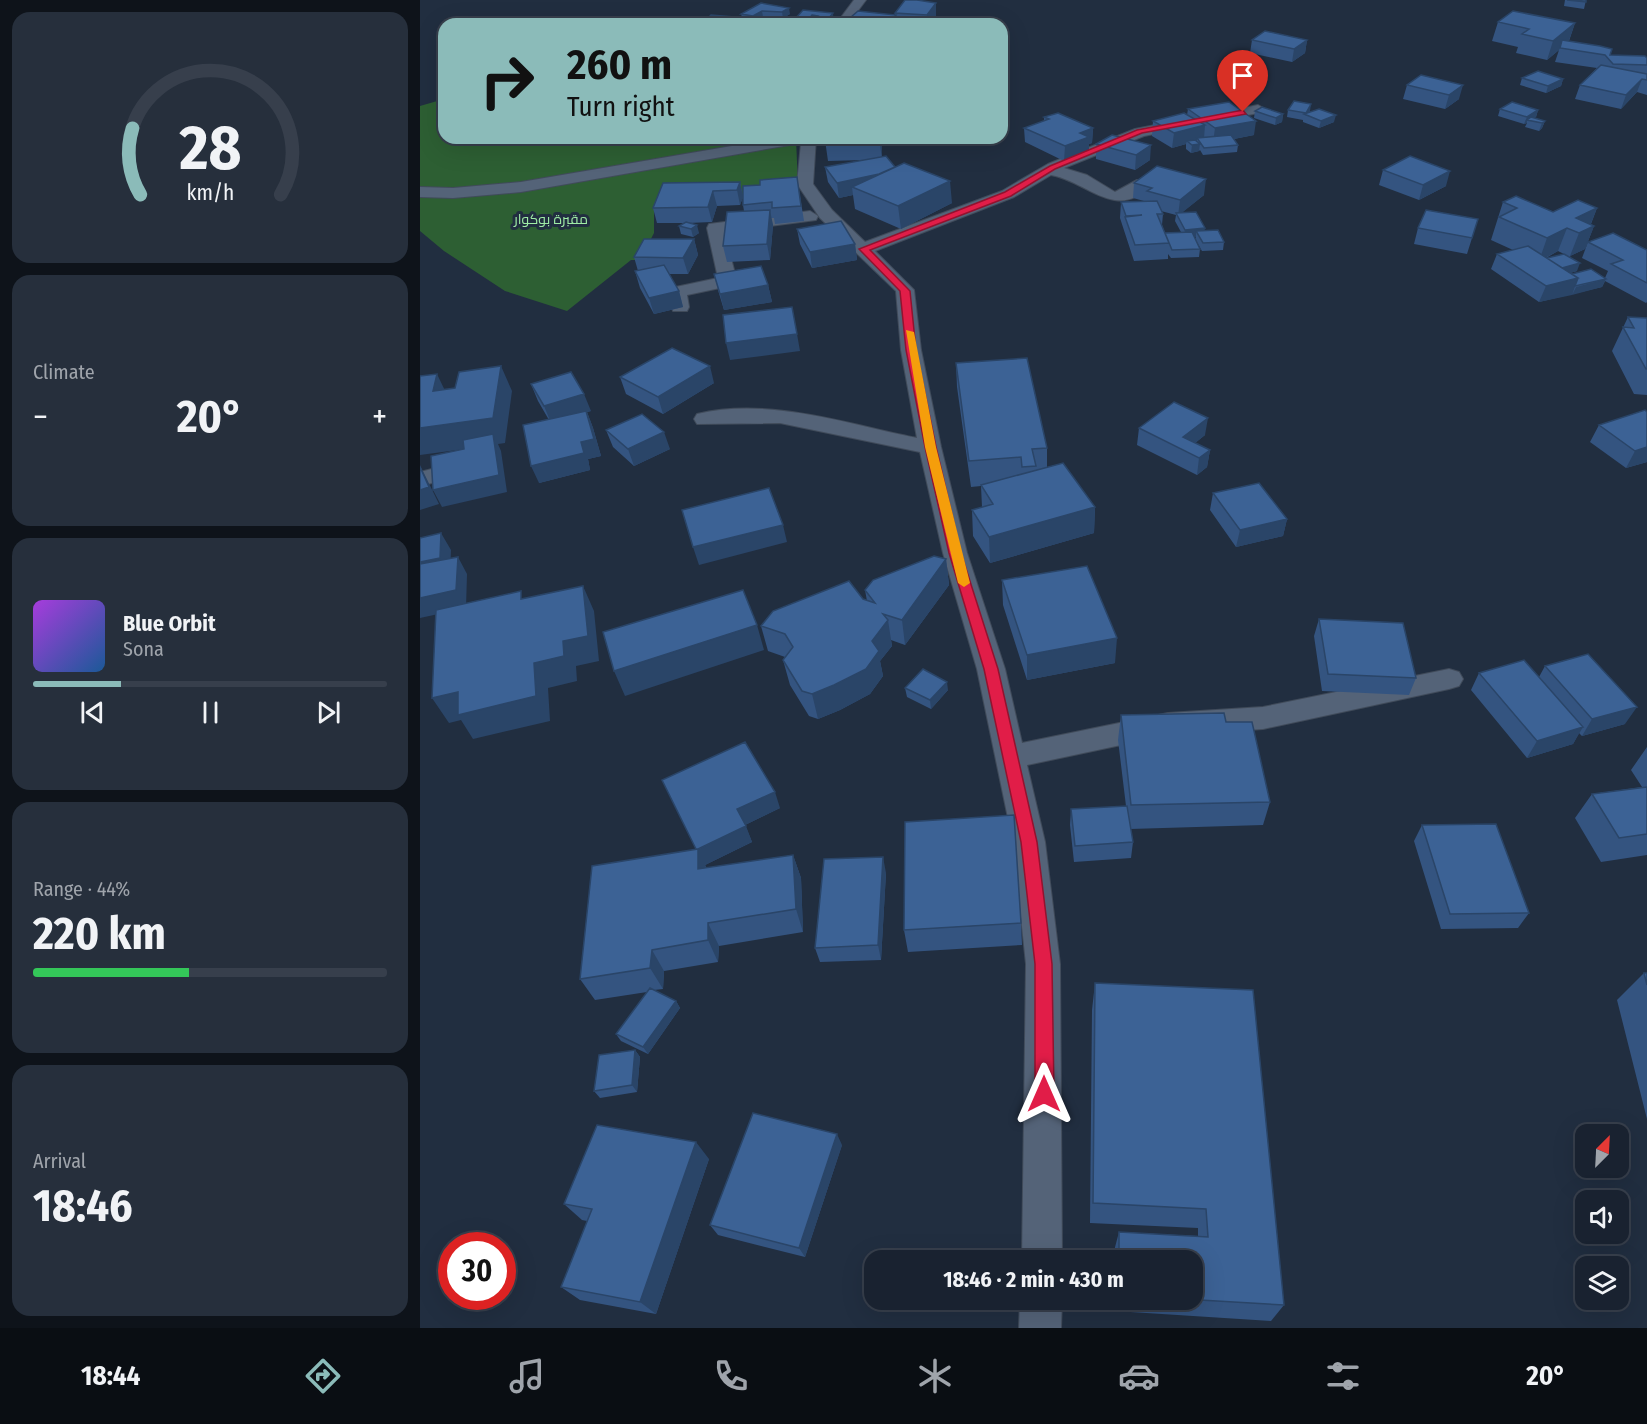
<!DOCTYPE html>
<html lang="en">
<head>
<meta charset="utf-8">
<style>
  body { margin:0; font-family:"Fira Sans Condensed",Cairo,sans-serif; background:#262f3c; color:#f1f3f6; height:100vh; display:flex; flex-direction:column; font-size:22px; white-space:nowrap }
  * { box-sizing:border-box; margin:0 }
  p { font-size:20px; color:#9fa4ab }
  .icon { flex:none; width:33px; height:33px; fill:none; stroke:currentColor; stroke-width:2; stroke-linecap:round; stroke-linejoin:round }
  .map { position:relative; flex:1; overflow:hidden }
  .panel { display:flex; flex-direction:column; gap:12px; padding:12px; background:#0e131a; width:420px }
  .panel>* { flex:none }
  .top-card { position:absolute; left:18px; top:18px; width:570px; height:126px; border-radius:18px; box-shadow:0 6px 24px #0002,0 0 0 2px #373f4c; background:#8bbbb9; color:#111; overflow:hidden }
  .needle { width:39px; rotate:24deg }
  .buttons { position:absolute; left:1155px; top:1124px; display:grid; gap:12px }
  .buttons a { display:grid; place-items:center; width:54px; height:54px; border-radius:12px; background:#192230; box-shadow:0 6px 24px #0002,0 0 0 2px #373f4c; font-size:30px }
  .speed { position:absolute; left:18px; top:1232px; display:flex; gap:12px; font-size:30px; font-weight:700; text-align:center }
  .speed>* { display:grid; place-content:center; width:78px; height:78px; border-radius:50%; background:#192230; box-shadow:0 6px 24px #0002,0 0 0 2px #373f4c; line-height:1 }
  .speed .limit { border:9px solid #d22; background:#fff; color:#111 }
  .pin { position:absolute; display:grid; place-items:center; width:51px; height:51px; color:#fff; margin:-62px -26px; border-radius:50% 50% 50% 0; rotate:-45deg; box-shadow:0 0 6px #0007 }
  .pin .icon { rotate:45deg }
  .me { position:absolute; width:66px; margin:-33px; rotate:0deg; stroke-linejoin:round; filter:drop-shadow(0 0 4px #0008) }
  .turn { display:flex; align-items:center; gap:21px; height:126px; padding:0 30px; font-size:27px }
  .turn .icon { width:78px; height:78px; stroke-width:2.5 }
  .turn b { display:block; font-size:42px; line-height:51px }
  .big { font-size:45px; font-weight:700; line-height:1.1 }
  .panel .card { flex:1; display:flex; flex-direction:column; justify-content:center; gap:9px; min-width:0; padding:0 21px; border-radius:18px; background:#262f3c }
  .panel .dial { align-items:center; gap:0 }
  .dial svg { height:156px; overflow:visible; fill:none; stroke:#373f4c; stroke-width:7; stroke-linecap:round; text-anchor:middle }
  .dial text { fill:#f1f3f6; stroke:none }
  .song { display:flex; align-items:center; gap:18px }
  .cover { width:72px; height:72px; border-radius:9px; background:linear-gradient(135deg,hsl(280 70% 55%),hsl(210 70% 35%)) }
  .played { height:6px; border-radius:3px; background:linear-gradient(90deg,#8bbbb9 25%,#373f4c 25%) }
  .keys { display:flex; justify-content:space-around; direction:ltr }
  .heat { display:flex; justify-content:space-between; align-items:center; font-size:33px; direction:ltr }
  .charge { height:9px; border-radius:4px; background:linear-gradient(90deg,#34c759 44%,#373f4c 0) }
  .trip { position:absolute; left:444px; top:1250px; width:339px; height:60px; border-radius:18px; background:#192230; box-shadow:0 6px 24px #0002,0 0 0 2px #373f4c; font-weight:700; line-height:60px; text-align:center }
  .tabs { display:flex; height:96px; justify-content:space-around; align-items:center; background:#0a0e13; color:#9fa4ab }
  .tabs .icon { width:42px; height:42px }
  .tabs .current { color:#8bbbb9 }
  .tabs b { font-size:27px; color:#f1f3f6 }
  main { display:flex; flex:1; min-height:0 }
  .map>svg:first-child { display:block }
  .green { fill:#2d5f33 }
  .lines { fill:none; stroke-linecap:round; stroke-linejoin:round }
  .street-casing { stroke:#404b5a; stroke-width:2 }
  .street { fill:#546378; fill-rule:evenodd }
  .wall { fill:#345480; fill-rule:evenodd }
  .shaded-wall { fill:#2a4568 }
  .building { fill:#3c6295; stroke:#2a4568; stroke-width:1.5; fill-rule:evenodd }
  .route { fill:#e11d48; stroke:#92132f; stroke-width:1.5 }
  .slow { fill:#f59e0b }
  .labels { text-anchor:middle; stroke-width:6; stroke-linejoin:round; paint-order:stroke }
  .far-park-label { font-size:14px; fill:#9feca5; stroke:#212e40 }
</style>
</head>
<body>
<main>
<section class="panel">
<div class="card dial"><svg viewBox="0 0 100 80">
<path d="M14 69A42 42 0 1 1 86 69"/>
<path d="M14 69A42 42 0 0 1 10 35" stroke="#8bbbb9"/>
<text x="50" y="56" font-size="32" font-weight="700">28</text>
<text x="50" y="72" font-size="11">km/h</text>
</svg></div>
<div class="card"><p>Climate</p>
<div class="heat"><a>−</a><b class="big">20°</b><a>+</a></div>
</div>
<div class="card">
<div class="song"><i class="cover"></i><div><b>Blue Orbit</b><p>Sona</p></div></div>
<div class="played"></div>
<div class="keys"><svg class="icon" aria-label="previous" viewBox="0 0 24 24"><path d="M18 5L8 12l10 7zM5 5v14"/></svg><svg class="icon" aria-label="pause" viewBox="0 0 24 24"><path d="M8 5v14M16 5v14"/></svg><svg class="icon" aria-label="next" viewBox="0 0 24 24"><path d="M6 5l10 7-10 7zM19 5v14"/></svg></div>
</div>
<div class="card"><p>Range · 44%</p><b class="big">220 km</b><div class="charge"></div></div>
<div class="card"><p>Arrival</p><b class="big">18:46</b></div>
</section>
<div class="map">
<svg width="1227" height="1328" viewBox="0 0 1227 1328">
  <rect width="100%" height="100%" fill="#212e40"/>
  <path class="green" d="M24 99V138H376L378 186 234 208V233L220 260H211L147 311 85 291 24 251 0 231V106Z"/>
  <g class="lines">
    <defs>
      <path id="street" d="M434 0H446L428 24H416Z
        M838 105 845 109 843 112 724 136 644 168 667 175 695 192 717 180H729L731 183C699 224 667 181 631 175L594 197 455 251 494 290 501 350 521 447 547 553 585 669 602 743 748 713 843 707 1029 669 1039 672 1043 679 1039 686 1029 689 843 729 748 735 607 765 625 842 640 964 642 1260H602L606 964 593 842 557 669 523 553 500 452 360 423 277 424 274 419 277 414C349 397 427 424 497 438L481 350 476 291 400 218 377 184 381 143 101 192 33 198 0 197V187L33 188 101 182 359 138H396L393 184 412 210 445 242 582 191 628 164 715 129Z
        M390 211 398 216 396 220 304 232 317 281 314 285 267 295 269 307 267 311H253L248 292 251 288 298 278 287 228 289 224Z
        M47 460 55 462 58 467 55 472 0 486V472Z
        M600 1299H642L641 1328H599Z"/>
    </defs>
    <use href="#street" class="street-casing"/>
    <use href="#street" class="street"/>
  </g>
  <path class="wall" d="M1145 0H1166L1164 9 1144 6Z
    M341 3 370 14 363 18 343 17 334 22H328L329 24H282L322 17 321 14Z
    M516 3V15L511 24H423L475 15V13Z
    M1078 22 1155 23 1149 41 1190 55 1227 58V95L1217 92 1201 109 1155 99 1160 85 1177 68 1135 62 1139 50 1127 60 1096 53 1098 47 1072 41Z
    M832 40H887L885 53 872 62 830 53Z
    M1001 75 1039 99 1025 109 983 99 987 85Z
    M1102 78 1143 79 1141 86 1126 93 1100 85Z
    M768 109 834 135 814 139 818 145 817 152 783 155 780 150 779 151 771 153 766 149V144L752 148 732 136 733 121 767 115Z
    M1080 109 1118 110 1116 117 1114 118 1125 121 1122 128 1119 131 1105 127 1107 123 1104 124 1078 116Z
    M868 110 890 111 889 113 914 122 899 128 883 122V120L867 117Z
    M835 111 863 114 862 122 855 125 834 118Z
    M624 117 673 128 672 143 669 144V152L644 161 605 142 604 128 624 121Z
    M692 135 730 160 715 170 676 159V144Z
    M341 138H374V144L343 146Z
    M462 138V157L475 167 532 203 481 229 435 209 433 195 419 198 408 182 405 167 444 160 408 161 405 140Z
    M963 170 1026 186 999 200 959 185Z
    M377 177 384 221 355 224 354 218H351L353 225 350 260 307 262 303 246 324 211 323 205 340 185Z
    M320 182 323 197 320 205 297 206 292 222 268 223 279 233 273 237 261 234 259 226 264 223H237L233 208Z
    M714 183 784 195 761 213 784 230 804 242 803 250 782 251 775 239 776 237H774L780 249 779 257 751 258 748 254V259L714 261 700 218 701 202 724 201 713 198ZM741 211 756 215 755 221 761 232 745 233 742 225 743 214Z
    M1083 202 1133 212 1177 208 1171 224 1174 226 1165 249 1150 256 1157 271 1150 273 1152 274 1185 278 1188 271 1162 258 1168 242 1227 250V302L1226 303 1185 281 1182 287 1119 302 1071 269 1077 254 1093 250 1071 240ZM1138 251 1144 254 1127 258H1126Z
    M1058 219 1047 254 994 244 998 228Z
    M377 229 435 244 437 260 392 268 380 244Z
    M274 239 278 255 268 274H249L259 291 263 307 234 314 220 288 215 271H218L214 257Z
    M294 274 348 285 352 302 304 310 298 290Z
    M1208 317 1227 318V395L1214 394 1192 351Z
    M536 363 627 448V467L675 507 674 533 570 563 553 536 552 510 562 507 561 486 551 487 537 387Z
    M200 377 294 383 243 414 206 394Z
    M111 384 171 411 167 412 173 428 181 456 168 459 170 470 119 483 129 420 118 401Z
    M1227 412V462L1206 468 1170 442 1179 425Z
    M719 428 785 435 775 443 790 450 787 467 777 475 717 445Z
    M186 430 250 449 214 466 193 447Z
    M793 493 867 519 863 536 816 547 790 510Z
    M526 559 529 585 485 645 471 640 472 646 460 661 463 676 450 694 420 710 398 719 389 716 370 685 363 660 365 657 348 651 341 626 443 599 447 601 445 590Z
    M582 580 695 663 607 680 583 605Z
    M899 619 996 678 989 695 902 691 894 636Z
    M1125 666 1205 724 1162 736 1159 733 1153 744 1107 758 1051 690 1059 673 1119 677Z
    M485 688 528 690 511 709 487 697Z
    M701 715 806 722 850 802 843 825 710 829 713 842 711 858 654 862 650 825 651 809 706 806 698 740Z
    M1227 747V855L1181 862 1155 818 1172 794 1222 787 1211 770Z
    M242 780 360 808 325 825 332 842 285 865 287 868 373 855 381 878 383 932 299 946 298 962 244 971 243 989 234 990 256 1001 260 1008 228 1054 201 1041 196 1034 227 992 175 1000 160 979 276 849Z
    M1002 825 1109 913 1098 928 1021 929 994 841Z
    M466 873 461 960 400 962 395 948Z
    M601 923 602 945 488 952 484 930Z
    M1224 973H1227V1119L1197 1000Z
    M675 983 864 1305 851 1321 695 1311V1299H772V1260H694V1251L699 1232 778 1236V1228L670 1223 672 1010Z
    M215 1050 220 1057 217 1092 180 1098 174 1091Z
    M422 1145 385 1257 298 1235 290 1225Z
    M289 1159 236 1314 160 1300 141 1287 167 1221 162 1220 144 1204Z"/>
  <path class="shaded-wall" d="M516 3V15L511 24H508L507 15Z
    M369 8 370 14 363 18 362 12Z
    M342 11 343 17 334 22 333 16Z
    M413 13 414 24H404Z
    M476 15 477 24H468Z
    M328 18 329 24H322Z
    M1155 23 1148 43 1140 48 1139 50 1127 60 1133 41Z
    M887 40 885 53 872 62 874 49Z
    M1143 79 1141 86 1126 93 1128 86Z
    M1222 79 1217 92 1201 109 1206 95Z
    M1043 85 1039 99 1025 109 1029 95Z
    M891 104 890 111 887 116 885 115Z
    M1118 110 1116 117 1110 120H1107V123L1104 124 1107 117Z
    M863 114 862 122 855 125 856 118Z
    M916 115 914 122 899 128 901 121Z
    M836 121 834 135 793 143 795 128Z
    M1125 121 1122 128 1119 131 1122 123Z
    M785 125 784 139 777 138V141H767L766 144 752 148 754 133Z
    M673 128 672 143 669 144V152L644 161 645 146 660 133Z
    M459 138H462V159Z
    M780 144 779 151 771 153 772 145Z
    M731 145 730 160 715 170 716 155Z
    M478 171 432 187 433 195 419 198 417 183 436 178Z
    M1030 171 1026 186 999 200 1003 185Z
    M786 179 784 195 758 216 760 200Z
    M530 181 532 203 481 229 478 206Z
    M320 182 323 197 320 205 317 190Z
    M293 191 297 206 292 222 288 207Z
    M1177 208 1169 228 1174 226 1165 249 1150 256 1159 233 1156 218Z
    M350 210 353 225 350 260 347 244Z
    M277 225 279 233 273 237 271 229Z
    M785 228 784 236 776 231V237L764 238 765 230Z
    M1147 228 1138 251 1119 261 1127 238Z
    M274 239 278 255 268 274 263 258Z
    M435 244 437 260 392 268 390 252Z
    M1160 263 1157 271 1132 278 1135 270Z
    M1158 278 1152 295 1119 302 1126 286Z
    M1186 279 1182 287 1152 295 1156 287Z
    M348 285 352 302 304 310 300 294Z
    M259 291 263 307 234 314 229 298Z
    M377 334 380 351 310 360 306 343Z
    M81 366 92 391 85 443 78 444 81 451 87 492 22 507 13 490 75 445 0 455V428Z
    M290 366 294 383 243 414 238 397Z
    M17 374 29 399 13 391Z
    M164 394 171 411 167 412 173 428 181 456 168 459 170 470 119 483 111 466 131 423 124 406Z
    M788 418 785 435 765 451 763 437Z
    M244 432 250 449 214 466 208 449Z
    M1227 447V462L1206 468 1215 451Z
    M790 450 787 467 777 475 779 458Z
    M0 465 19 504 0 510Z
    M675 507 674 533 570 563 569 537Z
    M867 519 863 536 816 547 820 530Z
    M363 525 367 542 279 565 273 547Z
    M21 533 31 550 30 575 0 582V562Z
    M38 557 47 574 46 608 0 618V598Z
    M526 559 529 585 485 645 482 620Z
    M163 586 174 611 179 661 156 666 157 681 128 688 130 721 53 739 41 720 29 723 12 698 114 663 143 641Z
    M468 620 472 646 460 661 463 676 450 694 420 710 398 719 392 694 452 641Z
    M337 625 344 650 205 696 194 671Z
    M697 638 695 663 607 680V655Z
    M527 682 528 690 511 709 510 700Z
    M1217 707 1205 724 1162 736 1172 719Z
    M1163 727 1153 744 1107 758 1117 741Z
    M355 792 360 808 323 826 317 809Z
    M326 826 332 842 285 865 289 872 278 869 277 850Z
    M373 855 381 878 383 932 376 909Z
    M463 857 466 873 461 960 458 945Z
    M288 923 299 946 298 962 288 940Z
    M232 950 244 971 243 989 230 968Z
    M256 1001 260 1008 228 1054 223 1047Z
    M215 1050 220 1057 217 1092 212 1085Z
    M417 1134 422 1145 385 1257 379 1248Z
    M276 1142 289 1159 236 1314 220 1302Z"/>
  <path class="building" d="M485 0H497L516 3 507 15 475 13Z
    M1147 0H1166V2Z
    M341 3 369 8 362 12 342 11 333 16 321 14Z
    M383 10 413 13 404 24 375 23 379 19H375ZM392 15 398 16 394 20H388Z
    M438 11 476 15 468 24H423Z
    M1093 11 1155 23 1133 41 1102 34 1109 29 1078 22Z
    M291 15 328 18 322 24H282Z
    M845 31 887 40 874 49 832 40Z
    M1142 40 1180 46 1192 49 1190 55 1225 56 1227 58V65L1193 64 1185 55 1140 48Z
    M1181 65 1227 74V80L1222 79 1206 95 1160 85Z
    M1118 71 1143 79 1128 86 1102 78Z
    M1001 75 1043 85 1029 95 987 85Z
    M874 101 891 104 886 113 868 110Z
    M809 102 836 121 795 128 768 109Z
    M1092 102 1118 110 1107 117 1080 109Z
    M842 107 863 114 856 118 835 111Z
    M899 109 916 115 901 121 884 114Z
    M638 113 673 128 660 133 669 137 645 146 604 128 629 119 624 117Z
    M764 113 785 125 754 133 733 121Z
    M1111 117 1125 121 1122 123 1107 120Z
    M692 135 731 145 716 155 676 144Z
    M811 135 818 145 784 148 777 138Z
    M405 138H451L405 140Z
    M775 140 780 144 772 145 767 141Z
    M466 156 475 167 459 174 417 183 405 167Z
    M990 156 1030 171 1003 185 963 170Z
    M484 163 530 181 478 206 432 187Z
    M737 166 786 179 760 200 727 191 732 188 714 183Z
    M377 177 381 206 352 208V202L323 205V186L340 185V180Z
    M320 182 317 190 293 191 288 207 233 208 243 183Z
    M1096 196 1133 212 1158 200 1177 208 1156 218 1174 226 1159 233 1147 228 1127 238 1079 217 1097 208 1083 202Z
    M737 201 743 214H737L749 243 715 245 705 217 722 215 706 216 701 202Z
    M350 210 347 244 303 246 307 212Z
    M1006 210 1058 219 1052 238 998 228Z
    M776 212 785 228 765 230 756 213Z
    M421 221 435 244 390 252 377 229Z
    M266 222 277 225 271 229 259 226Z
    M798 230 804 242 783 243 776 231Z
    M772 232 780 249 752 250 745 233Z
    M1193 233 1227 250V283L1191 264 1203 260 1168 242Z
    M224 239H274L263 258 214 257Z
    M1108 246 1158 278 1126 286 1077 254Z
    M1144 254 1160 263 1142 268 1127 258Z
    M244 265 259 291 229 298 215 271Z
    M341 266 348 285 300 294 294 274Z
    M1171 269 1186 279 1155 286 1158 278 1152 274Z
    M372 307 377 334 306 343 303 315Z
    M1208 317 1227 318V369H1226L1203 327 1214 328Z
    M252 348 290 366 238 397 200 377Z
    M607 358 627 448 612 449 616 466 602 467 601 457 549 461 536 363Z
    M81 366 73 418 0 428V376L17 374 13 391 35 388 39 372Z
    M151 372 164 394 124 406 111 384Z
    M754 402 788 418 763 437 790 450 779 458 719 428Z
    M1225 410 1227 412V447L1215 451 1179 425Z
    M166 411 174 439 161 442 164 453 111 466 103 425Z
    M222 414 244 432 208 449 186 430Z
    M73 434 79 475 13 490 11 456 44 449 43 440Z
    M643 463 675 507 569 537 552 510 573 504 561 485Z
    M0 467 9 487 0 490Z
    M839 483 867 519 820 530 793 493Z
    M349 488 363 525 273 547 262 510Z
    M21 533 20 558 0 562V538Z
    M514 556 526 559 482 620 463 614 468 620 452 641 459 651 446 669 414 685 392 694 382 691 363 660 373 647 365 634 341 626 353 611 429 581 443 599 455 603 445 590 453 580Z
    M38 557 36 590 0 598V564Z
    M667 566 697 638 607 655 582 580Z
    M163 586 168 636 143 641 144 656 114 663 116 696 38 715V692L12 698 16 610 101 591V599Z
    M323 590 337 625 194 671 183 632Z
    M899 619 983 623 996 678 908 674Z
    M1168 654 1217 707 1172 719 1125 666Z
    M1104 660 1163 727 1117 741 1059 673Z
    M503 669 527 682 510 700 485 688Z
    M804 713 806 722H832L850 802 711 805 701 715Z
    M325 742 355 792 317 809 326 826 278 849H276L242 780Z
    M1227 787V834L1199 838 1172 794Z
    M707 806 713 842 655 846 651 809Z
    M594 815 601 923 484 930 485 822Z
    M1076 824 1109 913 1030 914 1002 825Z
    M278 849V869L373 855 376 909 288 923V940L232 950 230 968 160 979 172 866Z
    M463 857 458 945 395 948 404 859Z
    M1224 973H1227V985Z
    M675 983 833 990 864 1305 763 1299H772V1260H699V1232L788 1237 786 1209 673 1203Z
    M230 988 256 1001 223 1047 196 1034Z
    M215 1050 212 1085 174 1091 179 1055Z
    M333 1113 417 1134 379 1248 290 1225Z
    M177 1125 276 1142 220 1302 141 1287 172 1209 144 1204Z"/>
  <path class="route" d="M823 110 826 114 722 133 635 169 591 196 450 250 490 291 496 350 516 447 541 553 578 669 617 842 632 964 634 1094 631 1101 624 1103 618 1101 615 1094V964L601 842 564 669 529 553 505 447 486 350 480 291 439 249 585 192 630 166 717 130Z"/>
  <path class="slow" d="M486 330 494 332 516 447 550 583 544 587 538 583 505 447Z"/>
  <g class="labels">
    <g class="far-park-label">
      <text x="131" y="224">مقبرة بوكوار</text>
    </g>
  </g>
</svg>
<div class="buttons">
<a><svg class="needle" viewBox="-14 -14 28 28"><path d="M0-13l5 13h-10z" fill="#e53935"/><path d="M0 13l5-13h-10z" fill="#9fa4ab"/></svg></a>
<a><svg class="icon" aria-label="sound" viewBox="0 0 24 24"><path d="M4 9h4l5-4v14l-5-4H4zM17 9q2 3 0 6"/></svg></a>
<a><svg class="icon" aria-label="layers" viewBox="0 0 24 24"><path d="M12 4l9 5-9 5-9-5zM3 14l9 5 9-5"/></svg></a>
</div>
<div class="speed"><div class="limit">30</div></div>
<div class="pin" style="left:823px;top:112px;background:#d93025"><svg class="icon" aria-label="arrive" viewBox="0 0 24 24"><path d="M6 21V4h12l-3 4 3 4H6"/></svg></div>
<svg class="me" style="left:624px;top:1094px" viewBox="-20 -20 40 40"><path d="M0-17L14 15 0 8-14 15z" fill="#e11d48" stroke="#fff" stroke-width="4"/></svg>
<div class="trip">18:46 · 2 min · 430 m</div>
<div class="top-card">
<div class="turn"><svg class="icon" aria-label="right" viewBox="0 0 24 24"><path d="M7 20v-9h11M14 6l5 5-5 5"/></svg><div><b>260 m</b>Turn right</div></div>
</div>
</div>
</main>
<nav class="tabs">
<b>18:44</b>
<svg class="icon current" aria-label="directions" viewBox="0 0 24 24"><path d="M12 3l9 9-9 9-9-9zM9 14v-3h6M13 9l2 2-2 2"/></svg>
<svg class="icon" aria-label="music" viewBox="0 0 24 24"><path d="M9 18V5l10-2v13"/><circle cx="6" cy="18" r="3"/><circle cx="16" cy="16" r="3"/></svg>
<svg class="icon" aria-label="phone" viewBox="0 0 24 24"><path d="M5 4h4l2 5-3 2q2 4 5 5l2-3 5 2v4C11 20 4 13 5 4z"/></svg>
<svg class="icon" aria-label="climate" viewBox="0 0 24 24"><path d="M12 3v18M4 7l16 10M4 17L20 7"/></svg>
<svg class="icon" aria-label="car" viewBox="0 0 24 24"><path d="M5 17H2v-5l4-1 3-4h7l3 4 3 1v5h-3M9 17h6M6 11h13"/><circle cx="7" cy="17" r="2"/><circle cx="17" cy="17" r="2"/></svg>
<svg class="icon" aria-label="filters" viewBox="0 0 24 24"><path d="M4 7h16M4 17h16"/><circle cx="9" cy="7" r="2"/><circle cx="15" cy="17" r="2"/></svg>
<b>20°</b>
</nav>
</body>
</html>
